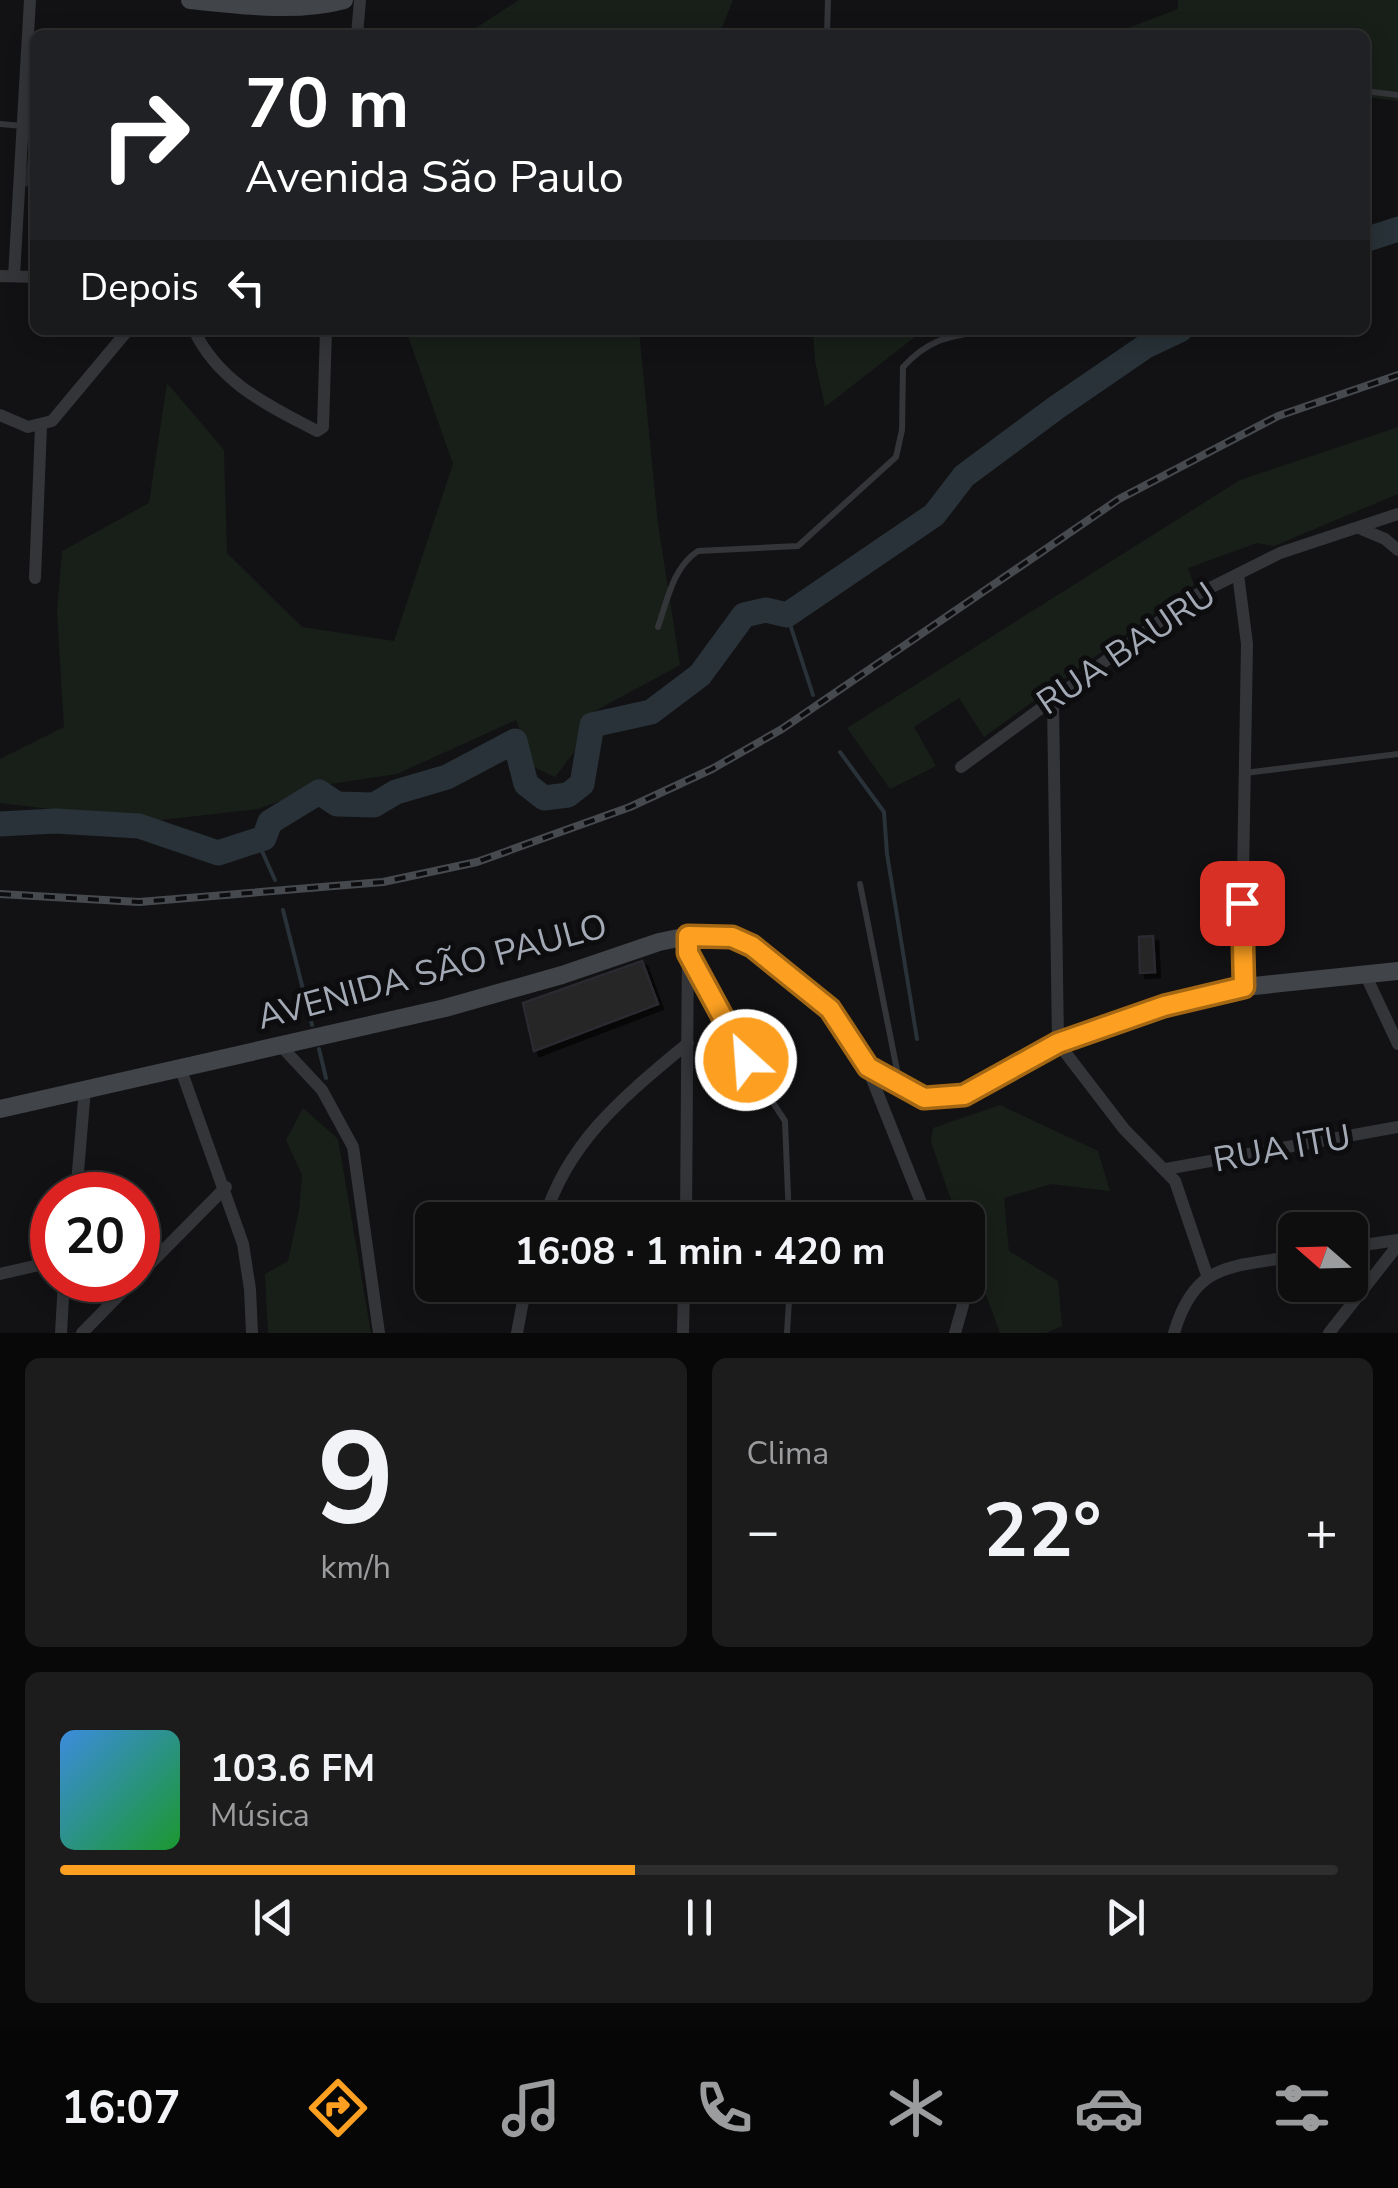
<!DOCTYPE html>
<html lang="pt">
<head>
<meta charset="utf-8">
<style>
  body { margin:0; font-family:"Nunito Sans",sans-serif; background:#1c1c1d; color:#f1f3f6; height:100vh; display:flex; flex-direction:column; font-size:38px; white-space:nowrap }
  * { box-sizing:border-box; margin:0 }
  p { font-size:32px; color:#9b9c9e }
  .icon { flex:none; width:55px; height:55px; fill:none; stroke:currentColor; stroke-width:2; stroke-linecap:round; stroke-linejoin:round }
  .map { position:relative; height:1333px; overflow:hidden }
  .details { display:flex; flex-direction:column; gap:25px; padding:25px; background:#080808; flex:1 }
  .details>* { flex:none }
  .guide { position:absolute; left:30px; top:30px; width:1340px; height:305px; border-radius:15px; box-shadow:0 5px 25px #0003,0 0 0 2px #2e2e2f; background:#202124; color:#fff; overflow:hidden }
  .needle { width:65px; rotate:290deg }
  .buttons { position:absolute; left:1278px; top:1212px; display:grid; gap:20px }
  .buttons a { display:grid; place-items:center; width:90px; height:90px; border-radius:15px; background:#0e0e0f; box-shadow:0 5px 25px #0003,0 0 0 2px #2e2e2f; font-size:50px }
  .speed { position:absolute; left:30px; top:1172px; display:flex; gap:20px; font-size:50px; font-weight:700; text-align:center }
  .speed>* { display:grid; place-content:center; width:130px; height:130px; border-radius:50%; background:#0e0e0f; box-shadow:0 5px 25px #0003,0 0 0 2px #2e2e2f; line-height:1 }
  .speed .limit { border:15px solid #d22; background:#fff; color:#111 }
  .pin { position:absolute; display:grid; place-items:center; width:85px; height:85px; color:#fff; margin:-42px; border-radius:20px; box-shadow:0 5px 15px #0006 }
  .me { position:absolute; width:110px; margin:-55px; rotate:334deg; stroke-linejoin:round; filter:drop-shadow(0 0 8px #0008) }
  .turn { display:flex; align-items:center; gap:35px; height:210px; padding:0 50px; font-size:45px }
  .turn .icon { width:130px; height:130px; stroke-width:2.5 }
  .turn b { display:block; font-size:70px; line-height:85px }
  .then { display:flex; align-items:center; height:95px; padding:0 50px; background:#0003; gap:20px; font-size:38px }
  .big { font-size:75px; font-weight:700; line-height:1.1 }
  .details .card { flex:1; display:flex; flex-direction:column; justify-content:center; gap:15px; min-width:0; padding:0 35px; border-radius:15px; background:#1c1c1d }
  .details .dial { align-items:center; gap:0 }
  .dial b { font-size:130px; line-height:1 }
  .song { display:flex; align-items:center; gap:30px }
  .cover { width:120px; height:120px; border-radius:15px; background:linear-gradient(135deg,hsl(210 70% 55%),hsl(130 70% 35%)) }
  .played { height:10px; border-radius:5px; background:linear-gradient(90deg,#fda021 45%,#2e2e2f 45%) }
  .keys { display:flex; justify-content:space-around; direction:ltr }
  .heat { display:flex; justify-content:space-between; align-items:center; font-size:55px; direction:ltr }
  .details .tiles { flex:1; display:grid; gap:25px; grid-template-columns:1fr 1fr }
  .card:last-child { grid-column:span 2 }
  .trip { position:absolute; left:415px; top:1202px; width:570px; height:100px; border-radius:15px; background:#0e0e0f; box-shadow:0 5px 25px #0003,0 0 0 2px #2e2e2f; font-weight:700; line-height:100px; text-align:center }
  .dock { display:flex; height:160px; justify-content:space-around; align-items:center; background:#060606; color:#9b9c9e }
  .dock .icon { width:70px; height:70px }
  .dock .current { color:#fda021 }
  .dock b { font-size:45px; color:#f1f3f6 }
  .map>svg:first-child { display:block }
  .green { fill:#181f19 }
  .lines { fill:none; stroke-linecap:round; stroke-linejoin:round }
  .stream { stroke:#283238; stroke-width:4 }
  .river { stroke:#283238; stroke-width:25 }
  .building { fill:#252528; stroke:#2c2c30; stroke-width:2.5; filter:url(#shadow) }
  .service { stroke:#333539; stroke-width:6 }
  .minor { stroke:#333539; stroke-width:12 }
  .secondary { stroke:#414449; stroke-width:18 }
  .rail-casing { stroke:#46494e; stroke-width:8 }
  .rail { stroke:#0d0d0f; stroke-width:4; stroke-dasharray:11; stroke-linecap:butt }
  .route-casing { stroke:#a46815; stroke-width:25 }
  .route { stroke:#fda021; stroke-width:18 }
  .labels { text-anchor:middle; stroke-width:10; stroke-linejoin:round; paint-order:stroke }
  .street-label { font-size:35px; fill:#a3aab5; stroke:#0d0d0f }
</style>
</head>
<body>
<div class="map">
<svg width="1398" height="1333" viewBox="0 0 1398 1333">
  <defs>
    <filter id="shadow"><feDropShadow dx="5" dy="5" stdDeviation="0" flood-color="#0009"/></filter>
  </defs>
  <rect width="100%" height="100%" fill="#121214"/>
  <path class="green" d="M519 0H733L719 35H465Z
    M1178 0H1398V101L1365 97V35H1110L1178 9Z
    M410 330H639L658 524 680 665 584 717 581 743 555 777 534 767 516 720 397 774 323 785 258 809 152 821 0 803V759L64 727 57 612 62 551 149 503 167 383 224 450 227 553 302 627 394 641 453 464 409 339Z
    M813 330H929L920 333 825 407 815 361Z
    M1398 427V494L1274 546 1257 543 1188 568 1194 585 984 737 959 698 914 727 936 766 890 789 847 728 1240 480Z
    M1000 1105 1098 1151 1110 1191 1051 1184 1004 1198 1009 1251 1058 1281 1062 1326 1046 1333H1000L968 1247V1220H958L931 1142 933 1128Z
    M303 1108 338 1139 371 1333H268L265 1274 288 1261 299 1210 302 1175 286 1140Z"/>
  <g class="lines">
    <path class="stream" d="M787 615 813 695
      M840 752 884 812 887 854 917 1039
      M257 840 275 880
      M283 910 312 1025
      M319 1049 326 1078"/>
    <path class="river" d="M1365 240 1398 229
      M0 824 55 821 139 826 218 853 264 838 270 822 319 792 337 804 374 805 396 792 447 777 515 741 526 784 544 798 568 795 582 784 592 725 651 712 700 675 744 615 766 610 787 615 934 515 964 476 1057 407 1146 346 1180 330"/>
  </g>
  <path class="building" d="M35 139V185H26L31 140Z
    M1153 936 1155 972 1140 973 1139 937Z
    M642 961 658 1004 534 1051 523 1003Z"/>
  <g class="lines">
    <path class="service" d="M827 35 828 0
      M1365 91 1398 95
      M0 124 23 126
      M658 627C667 601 673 567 698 551L798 546 896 457 902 430 903 367C931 337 950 337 989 330
      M1245 773 1398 754
      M860 884 899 1080
      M691 957 745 1060 785 1121 789 1220
      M787 1333 790 1285"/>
    <path class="minor" d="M357 35 360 0
      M0 276 35 277
      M14 276 30 0
      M194 330C219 383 268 405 317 431L323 427 326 330
      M0 415 28 427 52 421 128 330
      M1359 528 1385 539 1398 550
      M1238 574 1247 644 1242 933 1244 987
      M35 578 41 426
      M1053 702 1058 1043 1124 1129 1175 1181 1207 1275
      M961 767 1194 596 1280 553 1398 514
      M1366 976 1398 1044
      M280 1045 322 1090 353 1147 379 1333
      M180 1067 243 1244 250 1289 252 1333
      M868 1069 928 1220
      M1166 1169 1398 1127
      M76 1195 85 1089
      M544 1220C568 1140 626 1095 688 1043
      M686 1220 688 936
      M1350 1247 1398 1240
      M0 1274 52 1262
      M138 1276 226 1187
      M61 1333 64 1280
      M82 1333 134 1280
      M517 1333 526 1285
      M683 1333 684 1285
      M955 1333 963 1305 955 1285
      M1174 1333C1195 1261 1231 1268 1295 1256
      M1329 1333 1398 1245"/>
    <path class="secondary" d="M190 0C239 5 297 13 344 0
      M0 1109 445 1008 562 975 659 942 688 936 732 937 752 946 829 1009 867 1067 923 1098 964 1095 1058 1043 1163 1006 1244 987 1398 971"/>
    <defs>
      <path id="rail" d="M0 894 139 902 383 882 477 862 630 807 712 769 782 729 1119 499 1278 416 1398 375"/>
    </defs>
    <use href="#rail" class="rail-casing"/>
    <use href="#rail" class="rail"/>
  </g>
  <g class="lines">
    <defs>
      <path id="route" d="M746 1060 688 953V936L732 937 752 946 830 1009 868 1067 924 1098 964 1095 1058 1043 1164 1006 1244 987 1242 903"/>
    </defs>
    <use href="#route" class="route-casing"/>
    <use href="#route" class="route"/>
  </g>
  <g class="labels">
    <g class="street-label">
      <text transform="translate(1126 648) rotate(-34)" y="12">RUA BAURU</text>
      <text transform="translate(432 971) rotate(-15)" y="12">AVENIDA SÃO PAULO</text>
      <text transform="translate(1282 1148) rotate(-10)" y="12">RUA ITU</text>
    </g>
  </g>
</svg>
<div class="buttons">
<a><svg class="needle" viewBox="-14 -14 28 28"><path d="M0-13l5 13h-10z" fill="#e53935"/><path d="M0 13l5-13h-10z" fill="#9b9c9e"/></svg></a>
</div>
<div class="speed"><div class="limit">20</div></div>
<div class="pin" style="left:1242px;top:903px;background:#d93025"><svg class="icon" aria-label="arrive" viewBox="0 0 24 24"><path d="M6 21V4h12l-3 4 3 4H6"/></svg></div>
<svg class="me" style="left:746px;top:1060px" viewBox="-20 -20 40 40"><circle r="17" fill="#fda021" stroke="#fff" stroke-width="3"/><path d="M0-11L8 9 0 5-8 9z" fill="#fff"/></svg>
<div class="trip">16:08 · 1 min · 420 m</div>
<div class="guide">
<div class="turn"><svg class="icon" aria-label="right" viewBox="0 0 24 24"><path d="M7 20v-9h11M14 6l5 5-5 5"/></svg><div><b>70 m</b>Avenida São Paulo</div></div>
<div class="then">Depois<svg class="icon" aria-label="left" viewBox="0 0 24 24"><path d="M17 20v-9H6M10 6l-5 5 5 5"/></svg></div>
</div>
</div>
<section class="details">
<div class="tiles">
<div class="card dial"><b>9</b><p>km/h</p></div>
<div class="card"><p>Clima</p>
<div class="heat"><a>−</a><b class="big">22°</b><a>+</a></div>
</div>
<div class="card">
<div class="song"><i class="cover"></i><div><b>103.6 FM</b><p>Música</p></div></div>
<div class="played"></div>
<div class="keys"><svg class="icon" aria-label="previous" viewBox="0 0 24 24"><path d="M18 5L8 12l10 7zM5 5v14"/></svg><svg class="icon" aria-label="pause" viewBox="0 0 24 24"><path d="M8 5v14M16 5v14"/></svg><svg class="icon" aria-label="next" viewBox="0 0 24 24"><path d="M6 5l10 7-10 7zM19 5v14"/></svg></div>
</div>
</div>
</section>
<nav class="dock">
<b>16:07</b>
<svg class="icon current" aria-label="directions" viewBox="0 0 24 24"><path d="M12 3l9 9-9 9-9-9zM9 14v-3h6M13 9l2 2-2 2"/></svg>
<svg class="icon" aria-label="music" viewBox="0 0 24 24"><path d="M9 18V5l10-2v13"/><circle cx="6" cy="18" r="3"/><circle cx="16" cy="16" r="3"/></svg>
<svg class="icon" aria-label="phone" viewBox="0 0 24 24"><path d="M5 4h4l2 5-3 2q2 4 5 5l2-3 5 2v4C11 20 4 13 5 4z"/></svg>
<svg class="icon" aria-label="climate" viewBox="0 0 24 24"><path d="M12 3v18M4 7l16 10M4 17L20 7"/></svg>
<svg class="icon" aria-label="car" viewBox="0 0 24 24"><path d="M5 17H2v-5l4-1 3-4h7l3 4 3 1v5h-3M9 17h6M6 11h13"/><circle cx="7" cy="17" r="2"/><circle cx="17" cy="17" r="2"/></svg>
<svg class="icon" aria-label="filters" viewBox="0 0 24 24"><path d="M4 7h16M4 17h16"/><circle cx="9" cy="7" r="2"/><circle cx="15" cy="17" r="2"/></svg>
</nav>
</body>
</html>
